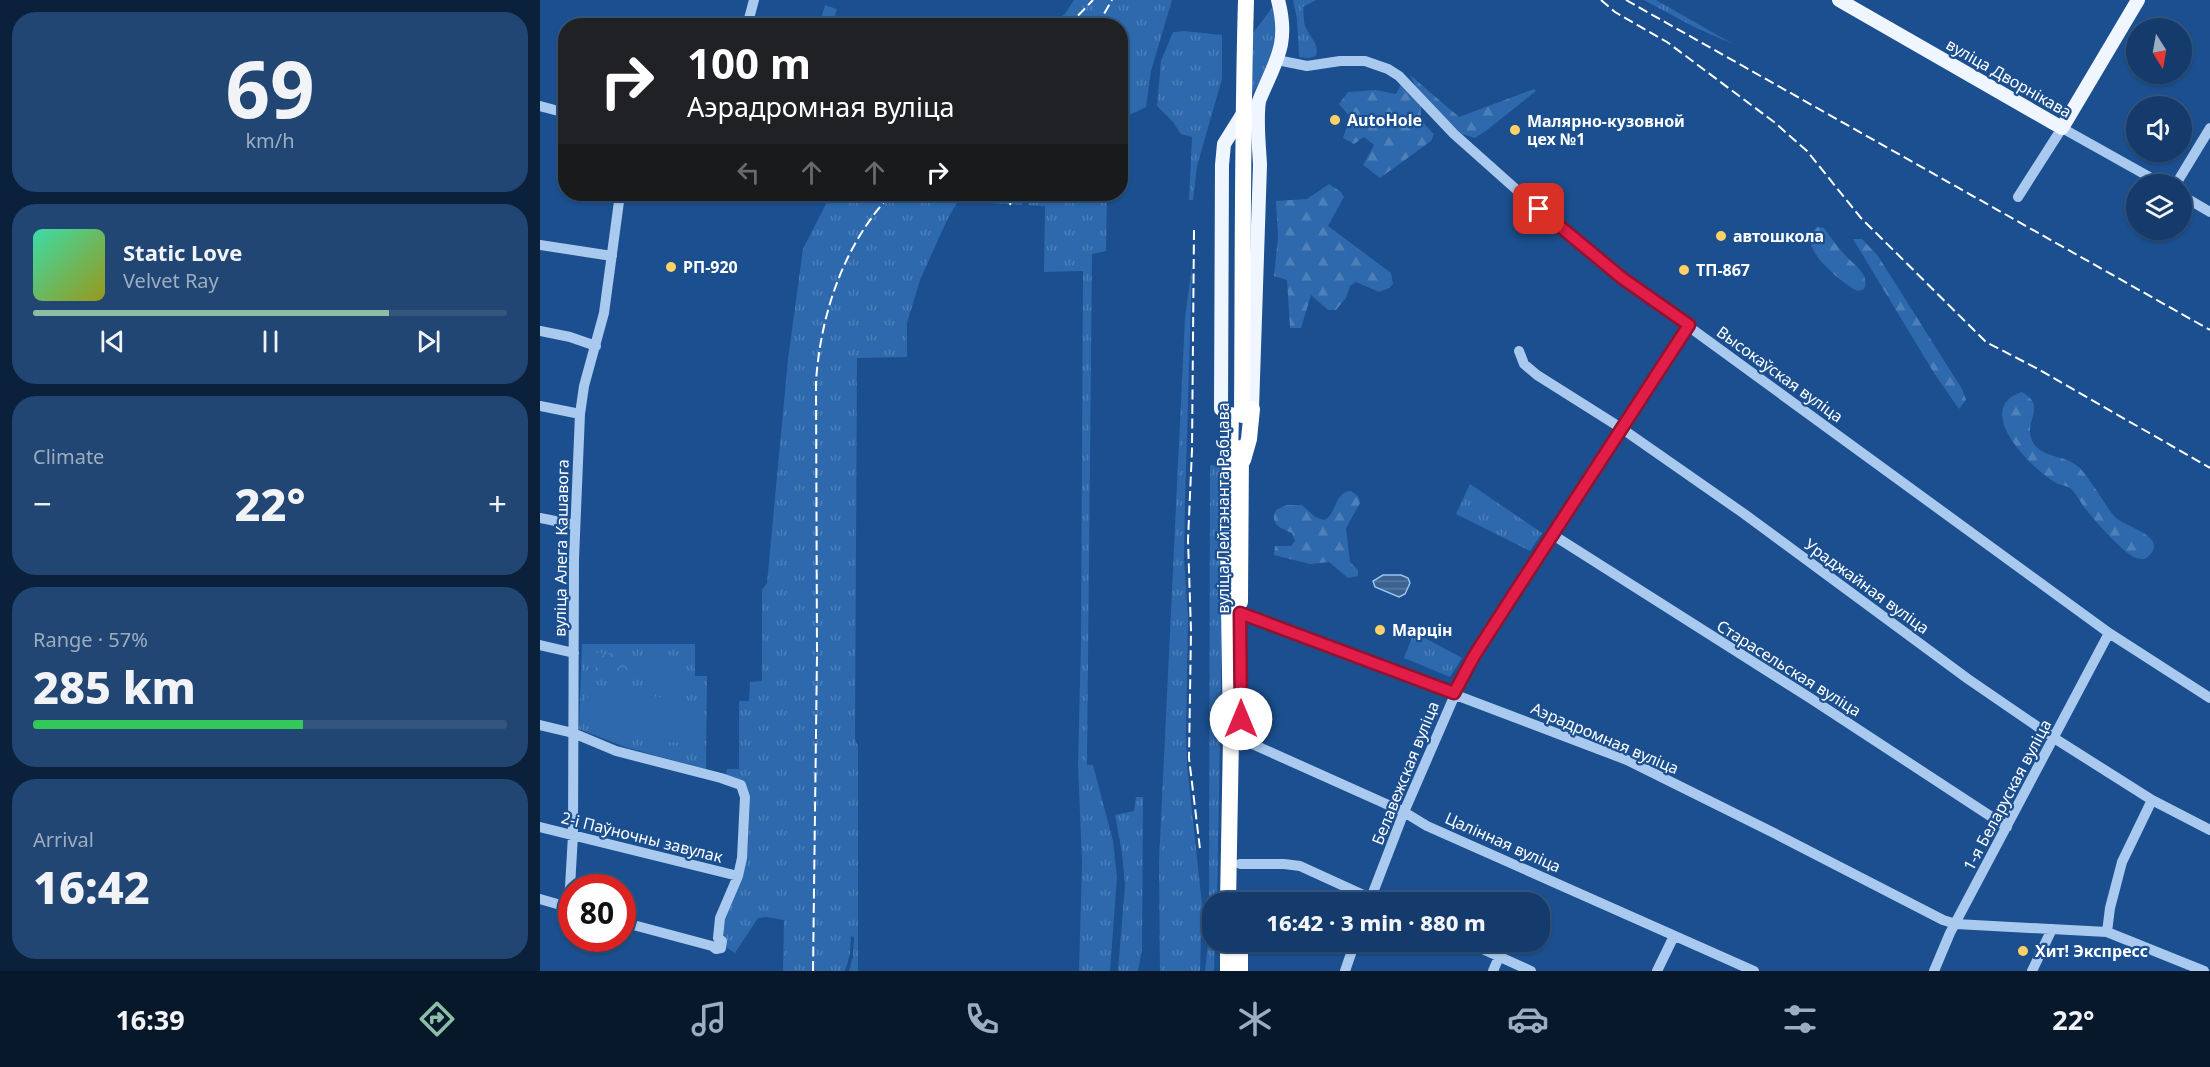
<!DOCTYPE html>
<html lang="en">
<head>
<meta charset="utf-8">
<style>
  body { margin:0; font-family:"Noto Sans",sans-serif; background:#214673; color:#f1f3f6; height:100vh; display:flex; flex-direction:column; font-size:22px; white-space:nowrap }
  * { box-sizing:border-box; margin:0 }
  p { font-size:20px; color:#9dadc1 }
  .icon { flex:none; width:33px; height:33px; fill:none; stroke:currentColor; stroke-width:2; stroke-linecap:round; stroke-linejoin:round }
  .map { position:relative; flex:1; overflow:hidden }
  .details { display:flex; flex-direction:column; gap:12px; padding:12px; background:#0b203b; width:540px }
  .details>* { flex:none }
  .guide { position:absolute; left:18px; top:18px; width:570px; height:183px; border-radius:24px; box-shadow:0 2px 4px #0004,0 0 0 2px #33557e; background:#202124; color:#fff; overflow:hidden }
  .needle { width:39px; rotate:169deg }
  .controls { position:absolute; left:1586px; top:18px; display:grid; gap:12px }
  .controls a { display:grid; place-items:center; width:66px; height:66px; border-radius:50%; background:#143b6b; box-shadow:0 2px 4px #0004,0 0 0 2px #33557e; font-size:30px }
  .speed { position:absolute; left:18px; top:874px; display:flex; gap:12px; font-size:30px; font-weight:700; text-align:center }
  .speed>* { display:grid; place-content:center; width:78px; height:78px; border-radius:50%; background:#143b6b; box-shadow:0 2px 4px #0004,0 0 0 2px #33557e; line-height:1 }
  .speed .limit { border:9px solid #d22; background:#fff; color:#111 }
  .pin { position:absolute; display:grid; place-items:center; width:51px; height:51px; color:#fff; margin:-26px; border-radius:12px; box-shadow:0 3px 9px #0006 }
  .me { position:absolute; width:66px; margin:-33px; rotate:0deg; stroke-linejoin:round; filter:drop-shadow(0 0 4px #0008) }
  .turn { display:flex; align-items:center; gap:21px; height:126px; padding:0 30px; font-size:27px }
  .turn .icon { width:78px; height:78px; stroke-width:2.5 }
  .turn b { display:block; font-size:42px; line-height:51px }
  .lanes { display:flex; align-items:center; height:57px; padding:0 30px; background:#0003; justify-content:center; gap:30px; direction:ltr }
  .lanes .off { opacity:.35 }
  .big { font-size:45px; font-weight:800; line-height:1.1 }
  .details .tile { flex:1; display:flex; flex-direction:column; justify-content:center; gap:9px; min-width:0; padding:0 21px; border-radius:24px; background:#214673 }
  .details .dial { align-items:center; gap:0 }
  .dial b { font-size:78px; line-height:1 }
  .song { display:flex; align-items:center; gap:18px }
  .cover { width:72px; height:72px; border-radius:9px; background:linear-gradient(135deg,hsl(160 70% 55%),hsl(60 70% 35%)) }
  .played { height:6px; border-radius:3px; background:linear-gradient(90deg,#8abfa5 75%,#33557e 75%) }
  .keys { display:flex; justify-content:space-around; direction:ltr }
  .heat { display:flex; justify-content:space-between; align-items:center; font-size:33px; direction:ltr }
  .charge { height:9px; border-radius:4px; background:linear-gradient(90deg,#34c759 57%,#33557e 0) }
  .trip { position:absolute; left:662px; top:892px; width:348px; height:60px; border-radius:24px; background:#143b6b; box-shadow:0 2px 4px #0004,0 0 0 2px #33557e; font-weight:800; line-height:60px; text-align:center }
  .menu { display:flex; height:96px; justify-content:space-around; align-items:center; background:#08182b; color:#9dadc1 }
  .menu .icon { width:42px; height:42px }
  .menu .active { color:#8abfa5 }
  .menu b { font-size:27px; color:#f1f3f6 }
  main { display:flex; flex:1; min-height:0 }
  .map>svg:first-child { display:block }
  .grass { fill:url(#grass-tufts) }
  .forest { fill:url(#forest-firs) }
  .park { fill:url(#park-crowns) }
  .garden { fill:#2e69ad }
  .water { fill:url(#water-rules); stroke:#9cc4f0; stroke-width:1.5 }
  .lines { fill:none; stroke-linecap:round; stroke-linejoin:round }
  .minor { stroke:#a9c9ee; stroke-width:10 }
  .major { stroke:#f0f6ff; stroke-width:14 }
  .highway { stroke:#fff; stroke-width:16 }
  .rail { stroke:#fff; stroke-width:2; stroke-dasharray:10 4.5; stroke-linecap:butt }
  .highway-bridge { stroke:#fff; stroke-width:16 }
  .route-casing { stroke:#92132f; stroke-width:15 }
  .route { stroke:#e11d48; stroke-width:10 }
  .poi-dot { fill:#ffd166; stroke:#1b4f8f; stroke-width:2 }
  .labels { text-anchor:middle; stroke-width:4.5; stroke-linejoin:round; paint-order:stroke }
  .street-label { font-size:16px; fill:#fff; stroke:#1b4f8f }
  .poi-label { font-size:16px; font-weight:bold; fill:#fff; stroke:#1b4f8f; text-anchor:start }
</style>
</head>
<body>
<main>
<section class="details">
<div class="tile dial"><b>69</b><p>km/h</p></div>
<div class="tile">
<div class="song"><i class="cover"></i><div><b>Static Love</b><p>Velvet Ray</p></div></div>
<div class="played"></div>
<div class="keys"><svg class="icon" aria-label="previous" viewBox="0 0 24 24"><path d="M18 5L8 12l10 7zM5 5v14"/></svg><svg class="icon" aria-label="pause" viewBox="0 0 24 24"><path d="M8 5v14M16 5v14"/></svg><svg class="icon" aria-label="next" viewBox="0 0 24 24"><path d="M6 5l10 7-10 7zM19 5v14"/></svg></div>
</div>
<div class="tile"><p>Climate</p>
<div class="heat"><a>−</a><b class="big">22°</b><a>+</a></div>
</div>
<div class="tile"><p>Range · 57%</p><b class="big">285 km</b><div class="charge"></div></div>
<div class="tile"><p>Arrival</p><b class="big">16:42</b></div>
</section>
<div class="map">
<svg width="1670" height="971" viewBox="0 0 1670 971">
  <defs>
    <pattern id="grass-tufts" width="24" height="20" patternUnits="userSpaceOnUse" patternTransform="scale(1.5)"><rect width="24" height="20" fill="#2e69ad"/><path d="M3 7l-1-3M5 7V3M7 7l1-3M15 17l-1-3M17 17v-4M19 17l1-3" fill="none" stroke="#4d80b9"/></pattern>
    <pattern id="forest-firs" width="22" height="20" patternUnits="userSpaceOnUse" patternTransform="scale(1.5)"><rect width="22" height="20" fill="#2e69ad"/><path d="M5 1l3.5 6h-7zM16 11l3.5 6h-7z" fill="#4d80b9"/></pattern>
    <pattern id="park-crowns" width="20" height="18" patternUnits="userSpaceOnUse" patternTransform="scale(1.5)"><rect width="20" height="18" fill="#2e69ad"/><path d="M2 6a3 3 0 1 1 6 0M12 15a3 3 0 1 1 6 0" fill="none" stroke="#4d80b9"/></pattern>
    <pattern id="water-rules" width="6" height="5" patternUnits="userSpaceOnUse" patternTransform="scale(1.5)"><rect width="6" height="5" fill="#3c6290"/><path d="M0 2.5h6" fill="none" stroke="#597aa1"/></pattern>
  </defs>
  <rect width="100%" height="100%" fill="#1b4f8f"/>
  <path class="grass" d="M534 0H632L611 71 606 107 581 119 580 26 509 25 525 14Z
    M753 0H776L763 7C764 14 763 22 766 28 771 39 779 43 776 56L769 58 759 57 757 19Z
    M1104 0H1116L1193 44 1156 28Z
    M735 4 739 27 730 66 712 94 710 37Z
    M645 31 682 35V79L657 166 653 200H649L652 137 641 134 633 122 617 106 621 61 633 32Z
    M291 194H484L482 205 418 201 407 220 380 280 367 323V357L317 358 315 739 318 746V971H309L313 956 314 937 311 936 310 954 305 971H243L244 920 226 917 218 918 195 953 187 948 182 925 204 870 208 846 210 797 206 785 199 779 186 775 187 769H199V701H209L210 682 222 681V590L227 583 248 359 263 249Z
    M491 194H567L566 251 552 254 547 765H553L573 841 577 877 570 971H539L542 863 538 765 541 641 543 271 504 272 505 206 488 205Z
    M652 266 645 503 644 559 648 618 646 734 647 765 662 904 660 971H620L619 862 645 318Z
    M670 465 680 466 682 504 683 577 677 903H672V942H675L674 971H665L669 936Z
    M930 484 1002 533 990 551 916 514Z
    M874 632 922 658 910 677 864 658Z
    M42 644H155V676H167L166 769 85 747 39 729Z
    M596 797H603L602 949 598 971H578L585 886 582 853 575 815 594 811Z"/>
  <path class="forest" d="M870 75 919 117 994 89 996 91 947 130 935 138 922 134 909 122 876 87Z
    M861 84 882 103C878 120 883 123 894 134L891 141 840 178 823 165 834 145 824 137 814 144 803 138 810 117 799 104 808 92 836 90 856 94Z
    M789 184 801 192 804 197 788 226 851 273 853 284 849 288 839 292 816 282 810 286 806 298 796 310H788L771 295 761 328H750L747 280 734 276 738 237 736 201 767 199Z
    M1277 227 1284 228C1291 237 1297 247 1305 255 1313 264 1331 275 1324 289L1318 291C1304 285 1274 259 1271 244 1269 236 1272 232 1277 227Z
    M1313 239H1322L1338 256 1422 389 1426 400 1419 409 1394 373Z
    M1482 392C1508 407 1483 421 1492 440 1499 457 1521 455 1535 464 1549 475 1562 501 1574 516 1583 527 1635 537 1605 559 1601 559 1596 559 1592 556 1577 546 1555 521 1544 507 1540 501 1535 492 1530 488 1525 485 1518 485 1513 481 1489 466 1432 408 1482 392Z
    M811 491 818 496 820 503 806 528 810 562 818 570V576L808 578 789 562 770 564 734 555 735 546H751L755 541 752 533C741 529 729 524 736 510L746 505H762L775 517 784 520C798 513 793 493 811 491Z"/>
  <path class="park" d="M57 653H87L89 657 87 677 55 673Z"/>
  <path class="garden" d="M285 5 297 9 292 25H279Z
    M92 659 124 663 121 682 89 678Z
    M127 659 146 662 143 691 123 689Z
    M63 689 147 701C168 712 165 738 142 743 126 742 65 736 53 730 44 725 41 715 43 706 45 696 54 691 63 689Z"/>
  <path class="water" d="M843 575H861L868 578 870 583 865 594 859 597 835 587 833 581Z"/>
  <g class="lines">
    <path class="minor" d="M207 26 214 0
      M737 60 767 66 800 61H825L848 69 859 76 914 134 1015 224 1082 278 1569 633 1670 698
      M0 106 26 113
      M1636 184 1670 128
      M1641 195 1670 212
      M1478 197 1522 128 1622 184
      M0 245 72 256
      M0 331 30 337 56 346
      M979 351 984 364 997 375 1081 428 1203 513 1428 679 1514 738 1612 800 1670 830
      M0 406 40 414
      M0 518 35 525
      M1013 535 1270 698 1467 827
      M689 609 1087 760 1234 833 1403 920 1416 924 1567 932 1664 971
      M0 645 34 653
      M0 725 33 733 76 751 181 778 201 785 205 797 202 858 198 876 180 918 178 938
      M701 739 864 812 887 826 1214 971
      M0 827 198 876
      M700 864H744L760 866 841 903
      M0 899 31 908
      M829 903 864 812 920 683 972 597 1148 325
      M26 907 30 887 33 835 34 559 40 414 44 386 64 313 80 194
      M82 922 172 946 176 949 181 948 182 941 178 938
      M1567 932 1570 908 1582 862 1612 800
      M927 942 991 971
      M805 971 815 942
      M953 971 959 957
      M1117 971 1134 936
      M1394 971 1410 933 1569 633
      M1492 971 1512 929"/>
    <path class="major" d="M1299 0 1522 128 1598 0
      M681 409 682 165 684 144 704 112
      M712 409 720 165C719 143 716 122 719 101 735 61 750 45 738 0"/>
    <path class="highway" d="M703 460 709 439 712 409
      M700 602 701 448
      M688 903 691 737 688 541 691 415
      M700 942V971
      M688 971V942"/>
    <path class="rail" d="M1061 0 1075 12 1127 42 1234 122 1267 151 1321 218 1446 342 1498 369 1670 468
      M1086 0 1670 330
      M528 26 553 0
      M557 26 572 0
      M470 205 473 194
      M654 230 652 450 648 540 651 631 649 758 660 849
      M273 971 277 655 276 381C281 312 304 245 351 194"/>
    <path class="highway-bridge" d="M702 415C703 276 702 138 706 0"/>
  </g>
  <g class="lines">
    <defs>
      <path id="route" d="M701 719 700 613 914 693 934 656 972 597 1149 325 1082 278 999 209"/>
    </defs>
    <use href="#route" class="route-casing"/>
    <use href="#route" class="route"/>
  </g>
  <g class="poi-dot">
    <circle cx="795" cy="120" r="6"/>
    <circle cx="975" cy="130" r="6"/>
    <circle cx="1181" cy="236" r="6"/>
    <circle cx="131" cy="267" r="6"/>
    <circle cx="1144" cy="270" r="6"/>
    <circle cx="840" cy="630" r="6"/>
    <circle cx="1483" cy="951" r="6"/>
  </g>
  <g class="labels">
    <g class="street-label">
      <text transform="translate(1469 78) rotate(30)" y="6">вуліца Дворнікава</text>
      <text transform="translate(1240 374) rotate(36)" y="6">Высокаўская вуліца</text>
      <text transform="translate(683 508) rotate(-90)" y="6">вуліца Лейтэнанта Рабцава</text>
      <text transform="translate(21 548) rotate(-89)" y="6">вуліца Алега Кашавога</text>
      <text transform="translate(1327 586) rotate(36)" y="6">Ураджайная вуліца</text>
      <text transform="translate(1249 668) rotate(32)" y="6">Старасельская вуліца</text>
      <text transform="translate(1065 738) rotate(23)" y="6">Аэрадромная вуліца</text>
      <text transform="translate(865 773) rotate(-68)" y="6">Белавежская вуліца</text>
      <text transform="translate(1467 795) rotate(-62)" y="6">1-я Беларуская вуліца</text>
      <text transform="translate(102 837) rotate(14)" y="6">2-і Паўночны завулак</text>
      <text transform="translate(963 842) rotate(24)" y="6">Цалінная вуліца</text>
    </g>
    <g class="poi-label">
      <text x="807" y="126">AutoHole</text>
      <text x="987" y="127">Малярно-кузовной<tspan x="987" dy="18">цех №1</tspan></text>
      <text x="1193" y="242">автошкола</text>
      <text x="143" y="273">РП-920</text>
      <text x="1156" y="276">ТП-867</text>
      <text x="852" y="636">Марцін</text>
      <text x="1495" y="957">Хит! Экспресс</text>
    </g>
  </g>
</svg>
<div class="controls">
<a><svg class="needle" viewBox="-14 -14 28 28"><path d="M0-13l5 13h-10z" fill="#e53935"/><path d="M0 13l5-13h-10z" fill="#9dadc1"/></svg></a>
<a><svg class="icon" aria-label="sound" viewBox="0 0 24 24"><path d="M4 9h4l5-4v14l-5-4H4zM17 9q2 3 0 6"/></svg></a>
<a><svg class="icon" aria-label="layers" viewBox="0 0 24 24"><path d="M12 4l9 5-9 5-9-5zM3 14l9 5 9-5"/></svg></a>
</div>
<div class="speed"><div class="limit">80</div></div>
<div class="pin" style="left:999px;top:209px;background:#d93025"><svg class="icon" aria-label="arrive" viewBox="0 0 24 24"><path d="M6 21V4h12l-3 4 3 4H6"/></svg></div>
<svg class="me" style="left:701px;top:719px" viewBox="-20 -20 40 40"><circle r="19" fill="#fff"/><path d="M0-13L10 11 0 6-10 11z" fill="#e11d48"/></svg>
<div class="trip">16:42 · 3 min · 880 m</div>
<div class="guide">
<div class="turn"><svg class="icon" aria-label="right" viewBox="0 0 24 24"><path d="M7 20v-9h11M14 6l5 5-5 5"/></svg><div><b>100 m</b>Аэрадромная вуліца</div></div>
<div class="lanes"><svg class="icon off" aria-label="left" viewBox="0 0 24 24"><path d="M17 20v-9H6M10 6l-5 5 5 5"/></svg><svg class="icon off" aria-label="ahead" viewBox="0 0 24 24"><path d="M12 20V5M6 11l6-6 6 6"/></svg><svg class="icon off" aria-label="ahead" viewBox="0 0 24 24"><path d="M12 20V5M6 11l6-6 6 6"/></svg><svg class="icon" aria-label="right" viewBox="0 0 24 24"><path d="M7 20v-9h11M14 6l5 5-5 5"/></svg></div>
</div>
</div>
</main>
<nav class="menu">
<b>16:39</b>
<svg class="icon active" aria-label="directions" viewBox="0 0 24 24"><path d="M12 3l9 9-9 9-9-9zM9 14v-3h6M13 9l2 2-2 2"/></svg>
<svg class="icon" aria-label="music" viewBox="0 0 24 24"><path d="M9 18V5l10-2v13"/><circle cx="6" cy="18" r="3"/><circle cx="16" cy="16" r="3"/></svg>
<svg class="icon" aria-label="phone" viewBox="0 0 24 24"><path d="M5 4h4l2 5-3 2q2 4 5 5l2-3 5 2v4C11 20 4 13 5 4z"/></svg>
<svg class="icon" aria-label="climate" viewBox="0 0 24 24"><path d="M12 3v18M4 7l16 10M4 17L20 7"/></svg>
<svg class="icon" aria-label="car" viewBox="0 0 24 24"><path d="M5 17H2v-5l4-1 3-4h7l3 4 3 1v5h-3M9 17h6M6 11h13"/><circle cx="7" cy="17" r="2"/><circle cx="17" cy="17" r="2"/></svg>
<svg class="icon" aria-label="filters" viewBox="0 0 24 24"><path d="M4 7h16M4 17h16"/><circle cx="9" cy="7" r="2"/><circle cx="15" cy="17" r="2"/></svg>
<b>22°</b>
</nav>
</body>
</html>
